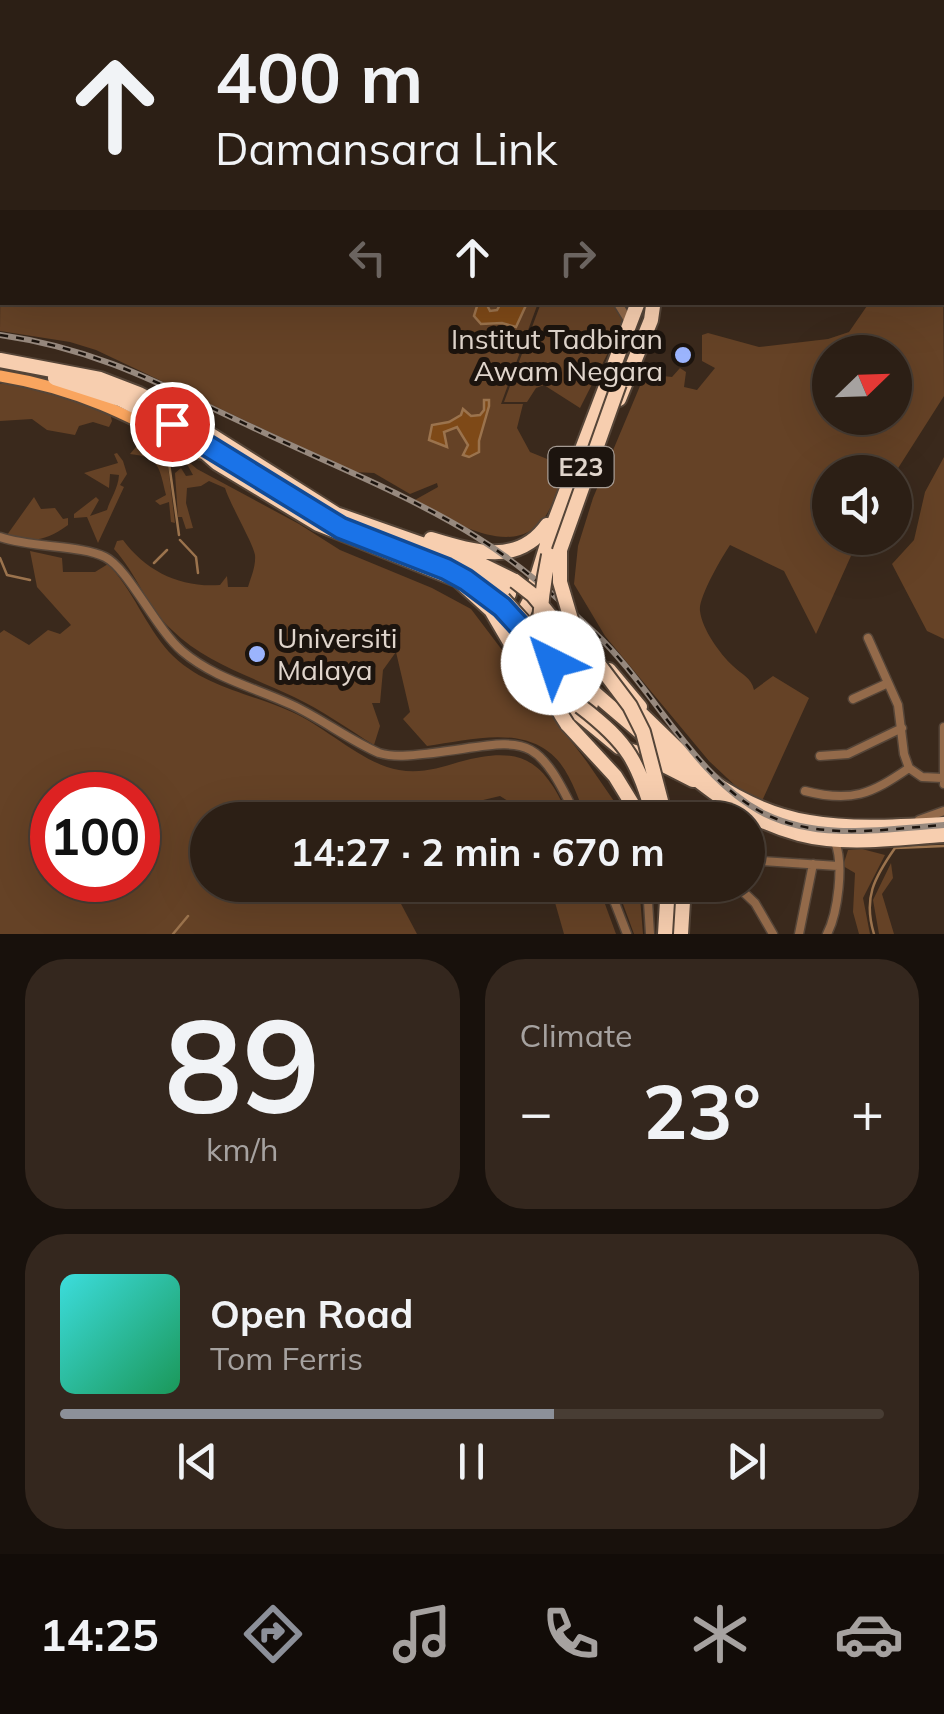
<!DOCTYPE html>
<html lang="en">
<head>
<meta charset="utf-8">
<style>
  body { margin:0; font-family:Mulish,sans-serif; background:#34271e; color:#f1f3f6; height:100vh; display:flex; flex-direction:column; font-size:38px; white-space:nowrap }
  * { box-sizing:border-box; margin:0 }
  p { font-size:32px; color:#a6a2a0 }
  .icon { flex:none; width:55px; height:55px; fill:none; stroke:currentColor; stroke-width:2; stroke-linecap:round; stroke-linejoin:round }
  .map { position:relative; height:934px; overflow:hidden }
  .details { display:flex; flex-direction:column; gap:25px; padding:25px; background:#18110c; flex:1 }
  .details>* { flex:none }
  .banner { position:absolute; left:0px; top:0px; width:945px; height:305px; box-shadow:0 10px 40px #0002,0 0 0 2px #483d34; background:#2c1f15; color:#f1f3f6; overflow:hidden }
  .needle { width:65px; rotate:67deg }
  .buttons { position:absolute; left:812px; top:335px; display:grid; gap:20px }
  .buttons a { display:grid; place-items:center; width:100px; height:100px; border-radius:50%; background:#2c1f15; box-shadow:0 10px 40px #0002,0 0 0 2px #483d34; font-size:50px }
  .speed { position:absolute; left:30px; top:772px; display:flex; gap:20px; font-size:50px; font-weight:700; text-align:center }
  .speed>* { display:grid; place-content:center; width:130px; height:130px; border-radius:50%; background:#2c1f15; box-shadow:0 10px 40px #0002,0 0 0 2px #483d34; line-height:1 }
  .speed .limit { border:15px solid #d22; background:#fff; color:#111 }
  .pin { position:absolute; display:grid; place-items:center; width:85px; height:85px; color:#fff; margin:-42px; border:5px solid #fff; border-radius:50%; box-shadow:0 2px 10px #0007 }
  .me { position:absolute; width:110px; margin:-55px; rotate:319deg; stroke-linejoin:round; filter:drop-shadow(0 0 8px #0008) }
  .turn { display:flex; align-items:center; gap:35px; height:210px; padding:0 50px; font-size:45px }
  .turn .icon { width:130px; height:130px; stroke-width:2.5 }
  .turn b { display:block; font-size:70px; line-height:85px }
  .lanes { display:flex; align-items:center; height:95px; padding:0 50px; background:#0003; justify-content:center; gap:50px; direction:ltr }
  .lanes .off { opacity:.35 }
  .big { font-size:75px; font-weight:700; line-height:1.1 }
  .details .tile { flex:1; display:flex; flex-direction:column; justify-content:center; gap:15px; min-width:0; padding:0 35px; border-radius:40px; background:#34271e }
  .details .dial { align-items:center; gap:0 }
  .dial b { font-size:130px; line-height:1 }
  .song { display:flex; align-items:center; gap:30px }
  .cover { width:120px; height:120px; border-radius:15px; background:linear-gradient(135deg,hsl(180 70% 55%),hsl(150 70% 35%)) }
  .played { height:10px; border-radius:5px; background:linear-gradient(90deg,#8c9099 60%,#483d34 60%) }
  .keys { display:flex; justify-content:space-around; direction:ltr }
  .heat { display:flex; justify-content:space-between; align-items:center; font-size:55px; direction:ltr }
  .details .tiles { flex:1; display:grid; gap:25px; grid-template-columns:1fr 1fr }
  .tile:last-child { grid-column:span 2 }
  .trip { position:absolute; left:190px; top:802px; width:575px; height:100px; border-radius:50px; background:#2c1f15; box-shadow:0 10px 40px #0002,0 0 0 2px #483d34; font-weight:700; line-height:100px; text-align:center }
  .tab-bar { display:flex; height:160px; justify-content:space-around; align-items:center; background:#120c08; color:#a6a2a0 }
  .tab-bar .icon { width:70px; height:70px }
  .tab-bar .on { color:#8c9099 }
  .tab-bar b { font-size:45px; color:#f1f3f6 }
  .map>svg:first-child { display:block }
  .green { fill:#654226; fill-rule:evenodd }
  .water { fill:#7e4917; stroke:#9b734d; stroke-width:2.5 }
  .lines { fill:none; stroke-linecap:round; stroke-linejoin:round }
  .stream { stroke:#9b734d; stroke-width:2.5 }
  .minor-casing { stroke:#554538; stroke-width:11 }
  .major-casing { stroke:#554538; stroke-width:15 }
  .highway-casing { stroke:#554538; stroke-width:18 }
  .minor { stroke:#936a4a; stroke-width:8 }
  .major { stroke:#f9a55f; stroke-width:11 }
  .highway { stroke:#f7ceaf; stroke-width:14 }
  .rail-casing { stroke:#97897e; stroke-width:6 }
  .rail { stroke:#1c140e; stroke-width:2.5; stroke-dasharray:8; stroke-linecap:butt }
  .highway-bridge-casing { stroke:#554538; stroke-width:18; stroke-linecap:butt }
  .highway-bridge { stroke:#f7ceaf; stroke-width:14 }
  .route-casing { stroke:#114b97; stroke-width:25 }
  .route { stroke:#1a73e8; stroke-width:18 }
  .poi-dot { fill:#9bb4fd; stroke:#1c140e; stroke-width:4 }
  .labels { text-anchor:middle; stroke-width:10; stroke-linejoin:round; paint-order:stroke }
  .shield { fill:#1c140e; stroke:#a59b93; stroke-width:2.5 }
  .shield-label { font-size:25px; font-weight:bold; fill:#e0d5cc }
  .poi-label { font-size:28px; fill:#e0d5cc; stroke:#1c140e; text-anchor:end }
</style>
</head>
<body>
<div class="map">
<svg width="944" height="934" viewBox="0 0 944 934">
  <rect width="100%" height="100%" fill="#3a291c"/>
  <path class="green" d="M0 0H502V2H2V60Z
    M2 124V302L538 303 501 404H523L517 428 530 452 567 467C561 482 556 498 548 512 518 565 451 520 413 501L438 487 437 483 410 494 374 473 354 472 96 350 70 342 0 331Z
    M943 273 944 396 895 473 830 472V538H859L816 634 784 571 730 545C722 557 698 598 700 611 702 629 720 654 733 666 742 675 751 677 754 690L773 676 809 698 762 801 742 792 709 761 605 636 574 584 578 546 593 498 645 374 672 377 680 368 686 372 684 387 697 390 715 368 702 361V335L708 333 759 347 828 339 849 332 869 303 942 302ZM830 352H895V418H830Z
    M541 303H612L624 316 622 325 580 408 544 385 536 388 527 402H504Z
    M0 384H28L109 409 112 421 109 427 93 422 79 426 75 435 47 430 32 419 0 421Z
    M147 433 165 441 175 523 171 522 169 502 160 505 155 501 166 495C159 467 160 457 130 454L136 447 142 450 149 447Z
    M117 453 123 461 127 474 120 485 124 487 98 543 87 517 74 518V514L96 497 99 500 90 516 107 510C111 497 118 489 119 475L110 474 109 488 84 473 118 463 114 454Z
    M183 457 197 469 299 524 340 550 432 588 471 609 587 762 627 820H587C579 801 573 780 560 763 528 723 471 740 427 746L403 719 410 712 396 652 383 670 380 703H372L380 726 374 745C348 729 322 710 294 697 253 677 205 663 172 630 146 606 137 574 114 549L117 541 123 540C146 571 180 588 220 585L227 576 228 587H248C251 577 256 566 255 555 254 545 230 504 225 488L209 481 201 486 187 488 186 503 193 528 186 529 182 517H178L175 473 181 468 186 476 193 475Z
    M944 457V639L927 631 892 564 914 540 925 492Z
    M34 497 41 509 55 508 63 519 68 518V525C46 541 33 543 7 535Z
    M30 551 62 558 63 572H95L108 564C133 590 145 625 169 652 202 687 250 693 292 712 326 727 363 764 399 770 420 774 439 768 459 762 523 744 545 761 570 820H531L529 814 500 796 458 806 393 814V820H208V885H399L400 902 417 934H0V633L4 630 29 645 48 630 60 634 71 625 37 587ZM52 795H138V880H52Z
    M862 849 885 855 863 898 870 934H859L853 912 855 873 843 866 848 850Z
    M891 863 893 878 882 894 894 934H879L873 900Z
    M550 885H598L616 934H564Z
    M616 885H639L643 934H634Z"/>
  <path class="water" d="M478 303H486L490 311 497 310 501 303H527L516 327 502 323 481 324 474 316Z
    M484 400H489V406L479 441V452L469 457 463 455 468 445 457 427 444 432 447 447 429 440 432 425 449 422 461 415 463 409 471 416 480 415 484 410Z"/>
  <g class="lines">
    <path class="stream" d="M166 442 179 535
      M180 540 196 557 198 573
      M0 558 7 575 30 580
      M154 563 167 550
      M173 934 188 916
      M874 934C863 898 874 878 895 848L944 846"/>
    <defs>
      <path id="minor" d="M581 2 582 0
        M617 302 628 320
        M0 537C32 548 81 545 105 557 128 568 156 629 182 651 215 679 254 687 292 705 322 719 349 740 379 753 396 758 415 755 433 753 527 741 534 727 578 820
        M868 638 898 705 904 754 909 768 922 777 943 778
        M853 699 888 683
        M944 727V784
        M820 756 848 754 902 728
        M805 791C852 803 871 794 909 768
        M919 820 944 811
        M748 860 838 866
        M608 885 627 934
        M647 885 650 934
        M736 885 755 903 773 934
        M799 934 813 864
        M827 934C838 913 844 864 835 842"/>
      <path id="major" d="M0 376C80 389 130 416 200 453"/>
      <path id="highway" d="M744 2 745 0
        M756 2 757 0
        M770 2 771 0
        M783 2 784 0
        M0 360 100 379 139 394 176 413 336 514 436 549 473 568 509 594
        M55 378 120 399 178 428
        M619 399 651 320 653 306
        M172 424 217 463 318 524 458 580 491 610 522 663 538 680 619 747 644 755 693 780
        M431 539C474 552 518 566 547 525
        M470 559 515 581
        M566 635 601 676
        M551 637 570 659
        M514 644V631L530 600 552 528 638 302
        M549 650C577 680 609 705 640 732 690 774 734 817 799 834 844 846 898 838 944 835
        M609 670 640 707
        M570 684 591 704
        M631 704 695 766
        M567 724 615 776 642 820
        M687 763C775 833 838 830 944 824
        M691 820 707 811 734 812
        M665 934 668 885
        M681 934 684 885"/>
    </defs>
    <use href="#minor" class="minor-casing"/>
    <use href="#major" class="major-casing"/>
    <use href="#highway" class="highway-casing"/>
    <use href="#minor" class="minor"/>
    <use href="#major" class="major"/>
    <use href="#highway" class="highway"/>
    <defs>
      <path id="rail" d="M0 335C99 349 166 387 254 428 327 463 410 495 478 538 520 564 559 599 595 633 653 687 694 778 765 814 821 841 884 829 944 825"/>
    </defs>
    <use href="#rail" class="rail-casing"/>
    <use href="#rail" class="rail"/>
    <defs>
      <path id="highway-bridge" d="M619 384 560 550V582L575 633 630 706 643 732 666 820
        M549 555C537 613 532 673 567 724
        M515 581 533 595 566 635
        M503 599 542 642
        M580 706C630 744 637 761 655 820"/>
    </defs>
    <use href="#highway-bridge" class="highway-bridge-casing"/>
    <use href="#highway-bridge" class="highway-bridge"/>
  </g>
  <g class="lines">
    <defs>
      <path id="route" d="M172 424 341 528 446 569 466 580 502 607 553 663"/>
    </defs>
    <use href="#route" class="route-casing"/>
    <use href="#route" class="route"/>
  </g>
  <g class="poi-dot">
    <circle cx="683" cy="355" r="10"/>
    <circle cx="257" cy="654" r="10"/>
  </g>
  <g class="labels">
    <rect class="shield" x="548.5" y="447" width="65" height="40" rx="8"/>
    <g class="shield-label">
      <text x="581" y="476">E23</text>
    </g>
    <g class="poi-label">
      <text x="663" y="349">Institut Tadbiran<tspan x="663" dy="32">Awam Negara</tspan></text>
      <text x="277" y="648" text-anchor="start">Universiti<tspan x="277" dy="32">Malaya</tspan></text>
    </g>
  </g>
</svg>
<div class="buttons">
<a><svg class="needle" viewBox="-14 -14 28 28"><path d="M0-13l5 13h-10z" fill="#e53935"/><path d="M0 13l5-13h-10z" fill="#a6a2a0"/></svg></a>
<a><svg class="icon" aria-label="sound" viewBox="0 0 24 24"><path d="M4 9h4l5-4v14l-5-4H4zM17 9q2 3 0 6"/></svg></a>
</div>
<div class="speed"><div class="limit">100</div></div>
<div class="pin" style="left:172px;top:424px;background:#d93025"><svg class="icon" aria-label="arrive" viewBox="0 0 24 24"><path d="M6 21V4h12l-3 4 3 4H6"/></svg></div>
<svg class="me" style="left:553px;top:663px" viewBox="-20 -20 40 40"><circle r="19" fill="#fff"/><path d="M0-13L10 11 0 6-10 11z" fill="#1a73e8"/></svg>
<div class="trip">14:27 · 2 min · 670 m</div>
<div class="banner">
<div class="turn"><svg class="icon" aria-label="ahead" viewBox="0 0 24 24"><path d="M12 20V5M6 11l6-6 6 6"/></svg><div><b>400 m</b>Damansara Link</div></div>
<div class="lanes"><svg class="icon off" aria-label="left" viewBox="0 0 24 24"><path d="M17 20v-9H6M10 6l-5 5 5 5"/></svg><svg class="icon" aria-label="ahead" viewBox="0 0 24 24"><path d="M12 20V5M6 11l6-6 6 6"/></svg><svg class="icon off" aria-label="right" viewBox="0 0 24 24"><path d="M7 20v-9h11M14 6l5 5-5 5"/></svg></div>
</div>
</div>
<section class="details">
<div class="tiles">
<div class="tile dial"><b>89</b><p>km/h</p></div>
<div class="tile"><p>Climate</p>
<div class="heat"><a>−</a><b class="big">23°</b><a>+</a></div>
</div>
<div class="tile">
<div class="song"><i class="cover"></i><div><b>Open Road</b><p>Tom Ferris</p></div></div>
<div class="played"></div>
<div class="keys"><svg class="icon" aria-label="previous" viewBox="0 0 24 24"><path d="M18 5L8 12l10 7zM5 5v14"/></svg><svg class="icon" aria-label="pause" viewBox="0 0 24 24"><path d="M8 5v14M16 5v14"/></svg><svg class="icon" aria-label="next" viewBox="0 0 24 24"><path d="M6 5l10 7-10 7zM19 5v14"/></svg></div>
</div>
</div>
</section>
<nav class="tab-bar">
<b>14:25</b>
<svg class="icon on" aria-label="directions" viewBox="0 0 24 24"><path d="M12 3l9 9-9 9-9-9zM9 14v-3h6M13 9l2 2-2 2"/></svg>
<svg class="icon" aria-label="music" viewBox="0 0 24 24"><path d="M9 18V5l10-2v13"/><circle cx="6" cy="18" r="3"/><circle cx="16" cy="16" r="3"/></svg>
<svg class="icon" aria-label="phone" viewBox="0 0 24 24"><path d="M5 4h4l2 5-3 2q2 4 5 5l2-3 5 2v4C11 20 4 13 5 4z"/></svg>
<svg class="icon" aria-label="climate" viewBox="0 0 24 24"><path d="M12 3v18M4 7l16 10M4 17L20 7"/></svg>
<svg class="icon" aria-label="car" viewBox="0 0 24 24"><path d="M5 17H2v-5l4-1 3-4h7l3 4 3 1v5h-3M9 17h6M6 11h13"/><circle cx="7" cy="17" r="2"/><circle cx="17" cy="17" r="2"/></svg>
</nav>
</body>
</html>
